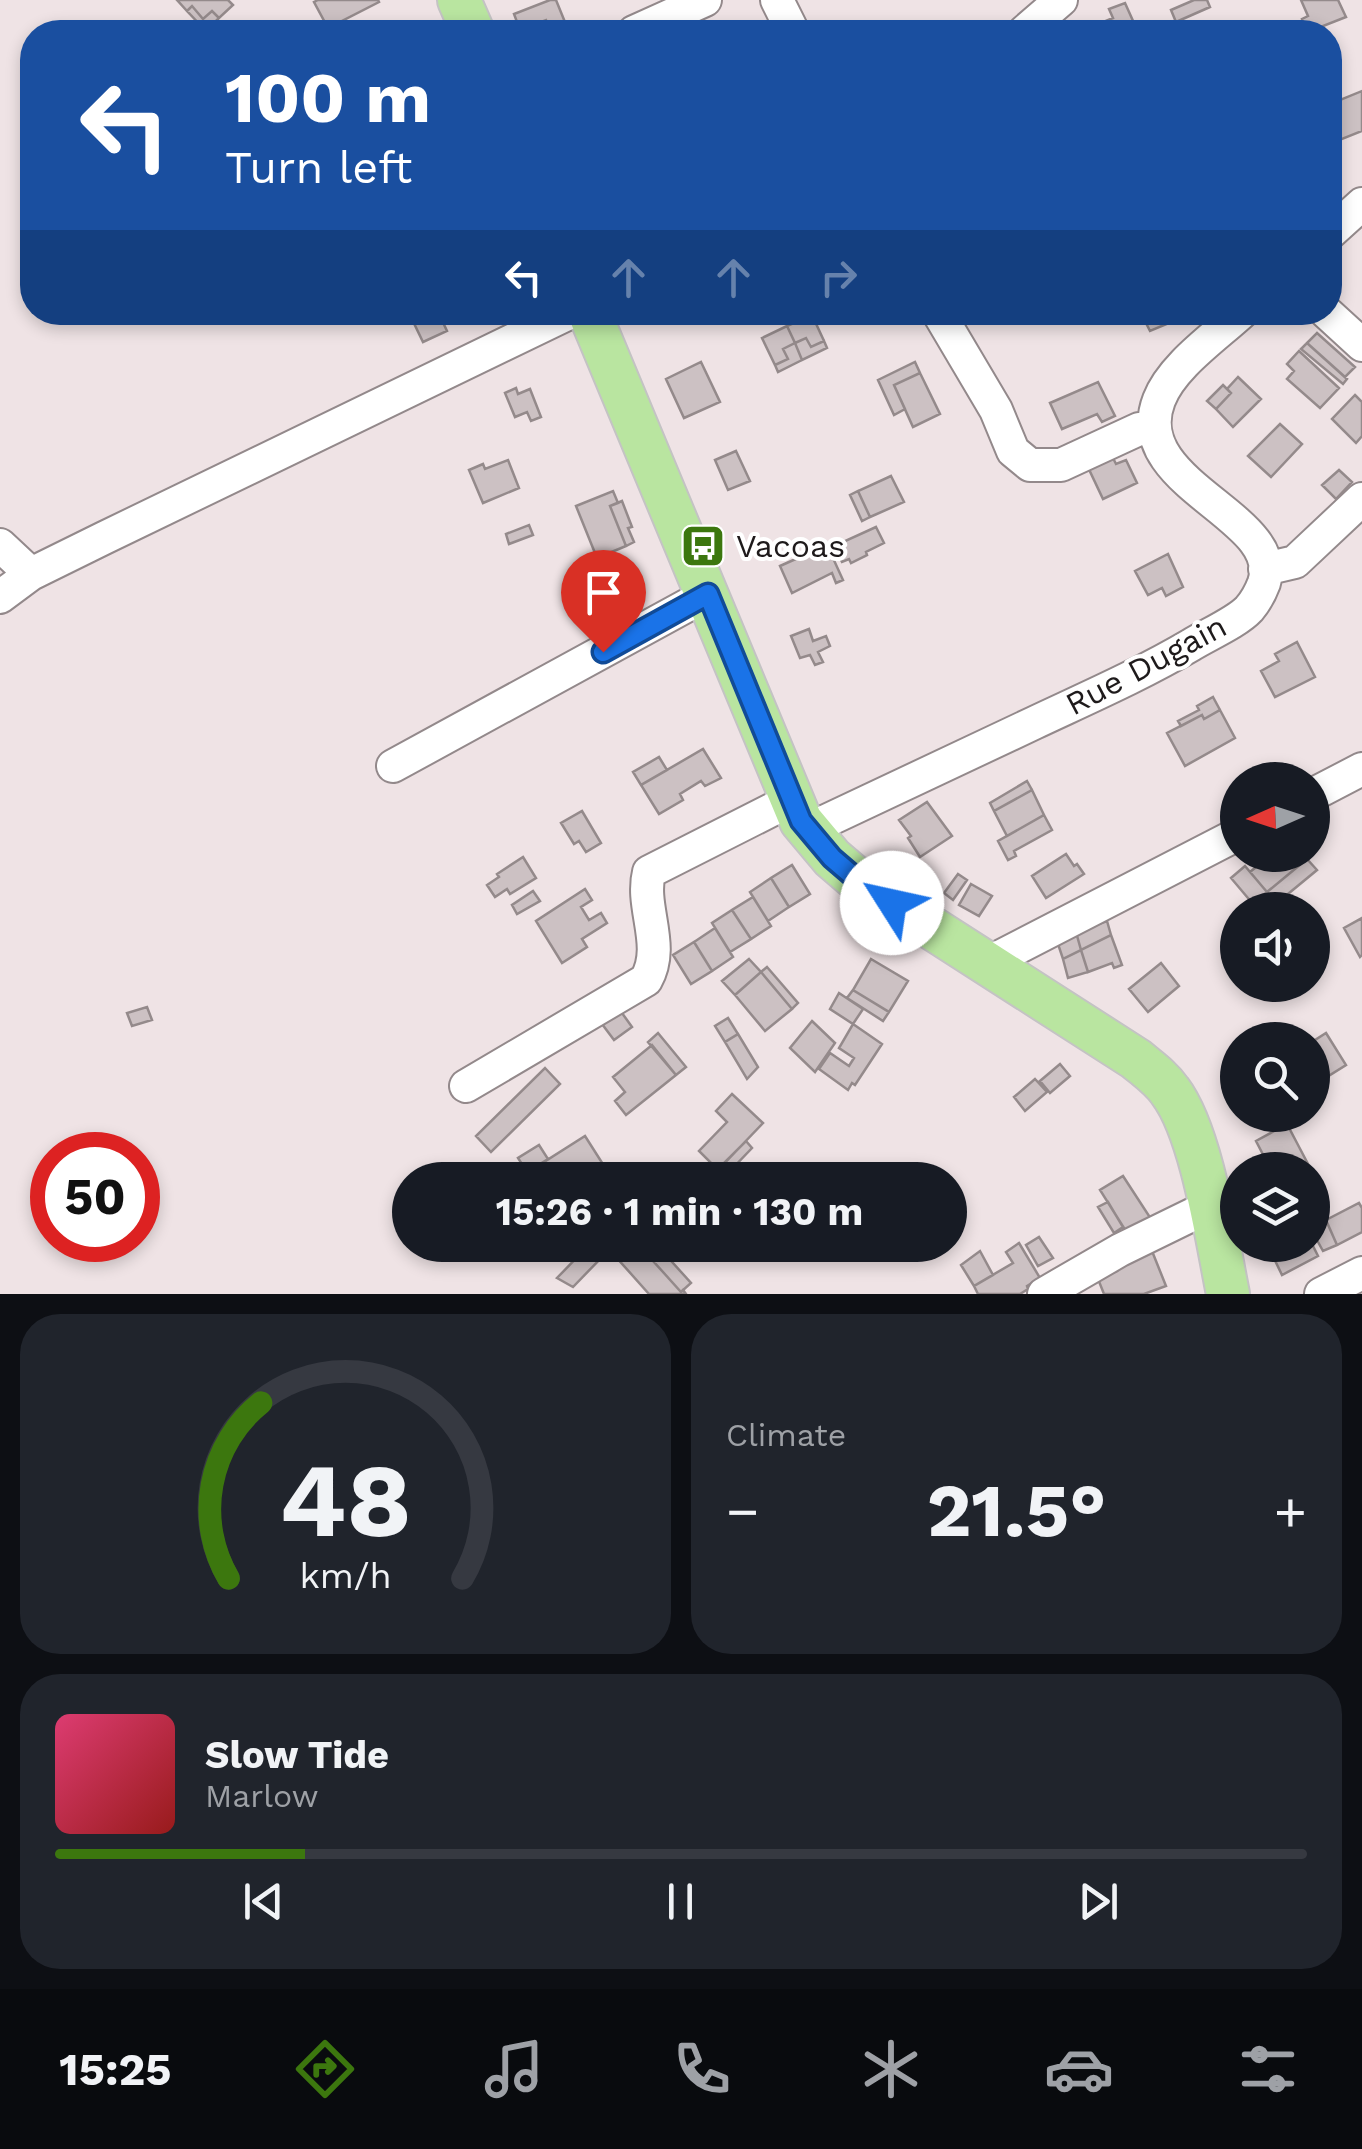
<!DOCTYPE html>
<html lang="en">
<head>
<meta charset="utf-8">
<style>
  body { margin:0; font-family:"Work Sans",sans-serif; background:#20242c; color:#f1f3f6; height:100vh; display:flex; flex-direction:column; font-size:38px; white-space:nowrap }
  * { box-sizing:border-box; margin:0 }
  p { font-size:32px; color:#9ea1a6 }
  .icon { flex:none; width:55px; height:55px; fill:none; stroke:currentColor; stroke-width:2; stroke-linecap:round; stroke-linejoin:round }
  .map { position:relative; height:1294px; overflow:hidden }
  .sheet { display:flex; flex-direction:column; gap:20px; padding:20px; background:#0d0f14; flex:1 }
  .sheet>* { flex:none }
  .guide { position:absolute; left:20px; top:20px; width:1322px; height:305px; border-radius:40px; box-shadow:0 5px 15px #0003; background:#1a4fa0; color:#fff; overflow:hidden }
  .needle { width:65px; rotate:267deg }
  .tools { position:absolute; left:1220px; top:762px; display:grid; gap:20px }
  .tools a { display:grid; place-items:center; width:110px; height:110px; border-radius:50%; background:#171b24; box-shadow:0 5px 15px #0003; font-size:50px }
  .speed { position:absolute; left:30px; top:1132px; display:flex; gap:20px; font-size:50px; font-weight:700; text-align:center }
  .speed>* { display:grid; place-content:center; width:130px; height:130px; border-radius:50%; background:#171b24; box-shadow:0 5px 15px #0003; line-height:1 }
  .speed .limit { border:15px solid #d22; background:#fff; color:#111 }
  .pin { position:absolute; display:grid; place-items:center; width:85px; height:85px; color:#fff; margin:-102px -42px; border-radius:50% 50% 50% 0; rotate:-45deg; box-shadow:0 0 10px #0007 }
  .pin .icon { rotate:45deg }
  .me { position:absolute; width:110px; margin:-55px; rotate:305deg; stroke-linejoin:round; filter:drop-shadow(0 0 8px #0008) }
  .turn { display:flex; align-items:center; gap:35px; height:210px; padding:0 40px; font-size:45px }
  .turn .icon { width:130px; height:130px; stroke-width:2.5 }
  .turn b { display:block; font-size:70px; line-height:85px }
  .lanes { display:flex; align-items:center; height:95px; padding:0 40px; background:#0003; justify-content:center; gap:50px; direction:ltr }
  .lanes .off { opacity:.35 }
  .big { font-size:75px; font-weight:700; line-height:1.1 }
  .sheet .widget { flex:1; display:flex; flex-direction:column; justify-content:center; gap:15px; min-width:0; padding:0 35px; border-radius:40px; background:#20242c }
  .sheet .dial { align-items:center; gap:0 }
  .dial svg { height:260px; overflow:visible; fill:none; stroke:#363941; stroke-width:7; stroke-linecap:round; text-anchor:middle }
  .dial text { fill:#f1f3f6; stroke:none }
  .song { display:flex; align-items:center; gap:30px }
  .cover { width:120px; height:120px; border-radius:15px; background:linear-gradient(135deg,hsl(340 70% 55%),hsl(0 70% 35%)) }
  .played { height:10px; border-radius:5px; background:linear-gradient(90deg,#3c770e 20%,#363941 20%) }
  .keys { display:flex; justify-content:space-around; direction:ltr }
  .heat { display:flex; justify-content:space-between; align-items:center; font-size:55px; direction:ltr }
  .sheet .tiles { flex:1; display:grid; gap:20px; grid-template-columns:1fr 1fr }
  .widget:last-child { grid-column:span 2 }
  .trip { position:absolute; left:392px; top:1162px; width:575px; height:100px; border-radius:50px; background:#171b24; box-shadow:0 5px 15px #0003; font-weight:700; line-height:100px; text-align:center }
  .dock { display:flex; height:160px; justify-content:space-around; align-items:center; background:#090b0e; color:#9ea1a6 }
  .dock .icon { width:70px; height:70px }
  .dock .current { color:#3c770e }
  .dock b { font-size:45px; color:#f1f3f6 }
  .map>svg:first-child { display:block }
  .building { fill:#ccc1c3; stroke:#948a8b; stroke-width:2.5 }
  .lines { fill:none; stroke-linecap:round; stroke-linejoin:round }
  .minor-casing { stroke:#93898b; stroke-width:36 }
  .major-casing { stroke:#c4c3c4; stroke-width:46 }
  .minor { stroke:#fff; stroke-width:32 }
  .major { stroke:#b9e5a0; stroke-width:42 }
  .route-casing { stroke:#114b97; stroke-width:25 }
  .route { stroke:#1a73e8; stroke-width:18 }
  .labels { text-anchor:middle; stroke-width:8; stroke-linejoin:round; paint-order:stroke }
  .poi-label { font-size:32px; fill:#1e1a1b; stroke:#fff; text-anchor:start }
  .street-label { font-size:32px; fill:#1e1a1b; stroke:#fff }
</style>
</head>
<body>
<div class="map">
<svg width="1362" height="1294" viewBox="0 0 1362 1294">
  <rect width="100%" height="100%" fill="#efe3e5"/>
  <path class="building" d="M177 0H228L233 5 219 18 212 11 203 19 192 6 187 11Z
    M318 0H378L379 2 328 28 314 2Z
    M550 0H556L569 32H551L546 20 520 30 514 14Z
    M1194 0H1207L1210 7 1176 22 1171 10Z
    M1301 0H1338L1346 17 1308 32 1302 19 1308 16Z
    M1125 3 1138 32H1097L1094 26 1113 18 1109 9Z
    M192 6 203 19 212 11 219 18 206 31 187 11Z
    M1362 91V131L1332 143 1330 104Z
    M438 312 447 331 423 342 409 313Z
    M1146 312H1179L1181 318 1150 331 1146 323 1150 321Z
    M812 315 824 341 811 347 806 338 795 343 787 326Z
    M787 326 795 343 783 349 788 359 775 365 762 338Z
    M1317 333 1355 367 1345 377 1307 343Z
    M806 338 811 347 824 341 827 348 802 360 795 343Z
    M795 343 802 360 778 372 775 365 788 359 783 349Z
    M1307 343 1347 379 1343 384 1301 349Z
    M1299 351 1339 388 1320 408 1287 379 1294 371 1287 364Z
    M701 362 720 402 684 418 666 379Z
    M915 362 920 373 894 385 905 409 894 415 878 380Z
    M920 373 940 414 913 427 894 385Z
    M1238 377 1261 399 1233 427 1216 409 1231 393 1227 389Z
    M1098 382 1115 416 1102 422 1097 414 1062 429 1050 403Z
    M1223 385 1231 393 1216 409 1207 401Z
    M516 388 518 394 530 389 541 417 531 421 527 412 515 417 505 393Z
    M1355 395 1362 402V436L1356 443 1332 419Z
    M1280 424 1302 444 1271 477 1248 456Z
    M736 451 750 481 728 490 715 460Z
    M1110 452 1116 464 1126 460 1137 483 1103 499 1086 463Z
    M508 460 519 488 483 503 469 470 483 464 485 469Z
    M1339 470 1352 482 1336 499 1322 485Z
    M891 476 904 502 870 517 858 491Z
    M613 491 618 503 610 506 626 546 597 558 576 506Z
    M858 491 870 517 862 521 850 495Z
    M622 501 632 527 628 528 634 542 626 546 610 506Z
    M529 525 533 535 509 544 506 534Z
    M876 527 884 543 866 552 867 555 851 563 849 559 842 562 834 546Z
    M827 545 843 580 836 583 832 573 792 593 780 566Z
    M1168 554 1183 587 1166 596 1162 588 1148 595 1135 571Z
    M809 629 813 641 826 636 830 646 818 652 823 662 815 665 810 655 800 658 791 636Z
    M1297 642 1315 677 1275 697 1261 671 1279 661 1275 654Z
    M1213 697 1220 710 1204 719 1202 715 1181 726 1178 721 1199 710 1197 706Z
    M1220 710 1235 738 1185 766 1167 733 1202 715 1204 719Z
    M703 749 721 778 705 786 701 781 680 794 683 800 659 814 641 785Z
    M659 757 667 770 641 785 633 772Z
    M1027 781 1032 790 994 811 990 803Z
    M1032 790 1044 815 1007 836 994 811Z
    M927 802 952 836 920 857 908 838 911 836 899 820Z
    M582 811 601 843 586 852 579 841 574 844 561 823Z
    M1044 815 1052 830 1014 851 1016 856 1008 860 998 841Z
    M1066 854 1074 866 1077 864 1084 874 1046 898 1032 876Z
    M1271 855H1304L1307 859 1267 892 1250 872Z
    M523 857 536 878 510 894 507 889 495 897 487 885 499 877 497 874Z
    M1307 859 1317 870 1277 903 1267 892Z
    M792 865 810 894 789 907 771 878Z
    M1245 866 1267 892 1253 904 1231 878Z
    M958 874 967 880 953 900 944 893Z
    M771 878 789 907 768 921 750 892Z
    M971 884 992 896 979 916 959 905Z
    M585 889 592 900 581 907 589 920 601 913 607 923 582 939 587 947 562 963 536 921Z
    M533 891 540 901 517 914 512 905Z
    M753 897 771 926 751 939 732 910Z
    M732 910 751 939 730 952 712 923Z
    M1362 918V955L1360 957 1344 928Z
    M1107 921 1111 935 1081 950 1076 932Z
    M715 928 733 957 712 971 694 942Z
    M1076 932 1081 950 1063 959 1056 938Z
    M1111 935 1122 965 1114 968 1112 963 1088 972 1081 950Z
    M694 942 712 971 691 984 673 955Z
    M1081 950 1088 972 1068 978 1063 959Z
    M749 959 761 972 735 995 722 981Z
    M871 959 908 981 889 1012 853 990Z
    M1161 963 1179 986 1148 1012 1129 989Z
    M767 967 798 1003 792 1009 761 972Z
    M761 972 792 1009 765 1031 735 995Z
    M853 990 889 1012 883 1021 847 998Z
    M839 993 863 1009 853 1024 830 1009Z
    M617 1006 632 1027 614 1040 599 1020Z
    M147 1007 152 1020 132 1026 127 1013Z
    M728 1018 738 1034 725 1042 715 1026Z
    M812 1021 835 1043 815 1072 790 1048Z
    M853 1024 882 1044 855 1085 852 1083 848 1090 819 1069 830 1053 849 1066 854 1058 839 1048Z
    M658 1033 686 1067 676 1075 648 1042Z
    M1326 1033 1346 1065 1314 1085 1312 1042Z
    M738 1034 758 1067 747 1079 725 1042Z
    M652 1045 676 1075 626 1115 615 1101 625 1092 613 1077Z
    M1060 1064 1070 1076 1050 1093 1040 1081Z
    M545 1068 560 1084 491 1152 476 1136Z
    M1035 1079 1047 1092 1025 1111 1014 1097Z
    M732 1094 763 1123 718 1170 699 1151 727 1122 716 1111Z
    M1287 1124 1308 1164 1297 1170H1271L1256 1141Z
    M585 1136 613 1180H548L544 1174 535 1179 530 1171Z
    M746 1141 752 1148 729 1172 722 1165Z
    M539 1145 548 1159 527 1172 518 1158Z
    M1123 1176 1153 1222 1129 1236 1100 1190Z
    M1108 1202 1123 1227 1114 1233 1098 1207Z
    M1359 1203 1362 1208V1232L1337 1245 1326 1220Z
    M1326 1220 1337 1245 1323 1251 1312 1231V1226Z
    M1039 1237 1053 1258 1038 1266 1026 1245Z
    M1019 1243 1040 1278 1027 1286 1028 1289 1020 1294H978L974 1286 1013 1263 1006 1252Z
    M1312 1244 1318 1256 1282 1275 1268 1246Z
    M589 1245H592L603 1256 573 1287 557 1278Z
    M630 1245H657L664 1253 654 1262 681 1292 683 1290 686 1294H649L616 1257Z
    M1150 1246 1166 1286 1144 1294H1104L1098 1279 1117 1271 1113 1261Z
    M980 1251 993 1275 974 1286 961 1265Z
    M664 1253 691 1283 681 1292 654 1262Z"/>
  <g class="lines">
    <defs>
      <path id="minor" d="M777 0 793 32
        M634 32 705 0
        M1024 32 1061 0
        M1330 233 1362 204
        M938 312 996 410 1013 451 1030 465H1061L1139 429 1152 427
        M1326 312 1362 345
        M0 545 31 574
        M1265 569 1295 562 1362 499
        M0 597 31 574 104 538 571 312
        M393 766 708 594
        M1312 795 1362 769
        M807 830C883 794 959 758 1034 723 1087 698 1140 675 1191 645 1207 635 1237 622 1249 609 1255 602 1261 591 1264 583 1286 516 1126 485 1159 400 1172 366 1215 337 1242 312
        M986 964 1238 834
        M466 1086 646 980C666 945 640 908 649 872L791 800
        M1044 1294 1120 1250 1210 1206
        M1321 1294 1362 1273"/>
      <path id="major" d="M459 0 473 32
        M589 312 801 821 832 858 860 882 1136 1059C1148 1069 1161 1078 1170 1091 1202 1133 1217 1240 1228 1294"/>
    </defs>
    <use href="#minor" class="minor-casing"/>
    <use href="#major" class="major-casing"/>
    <use href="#minor" class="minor"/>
    <use href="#major" class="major"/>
  </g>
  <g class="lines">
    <defs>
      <path id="route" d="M603 652 708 594 801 821 832 858 860 882 892 903"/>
    </defs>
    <use href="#route" class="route-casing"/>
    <use href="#route" class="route"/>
  </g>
  <defs>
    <symbol id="bus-square" viewBox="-11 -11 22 22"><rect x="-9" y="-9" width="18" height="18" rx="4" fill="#3c770e" stroke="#fff"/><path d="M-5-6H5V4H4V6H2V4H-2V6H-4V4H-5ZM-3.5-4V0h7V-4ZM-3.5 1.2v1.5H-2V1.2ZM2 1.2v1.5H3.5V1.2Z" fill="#fff"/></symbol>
  </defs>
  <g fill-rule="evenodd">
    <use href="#bus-square" x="678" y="521" width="50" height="50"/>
  </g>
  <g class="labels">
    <g class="poi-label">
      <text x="736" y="557">Vacoas</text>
    </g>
    <g class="street-label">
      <text transform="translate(1146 665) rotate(-28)" y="11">Rue Dugain</text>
    </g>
  </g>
</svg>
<div class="tools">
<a><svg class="needle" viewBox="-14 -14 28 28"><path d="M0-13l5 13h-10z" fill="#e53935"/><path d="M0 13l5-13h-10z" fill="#9ea1a6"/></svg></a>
<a><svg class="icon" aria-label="sound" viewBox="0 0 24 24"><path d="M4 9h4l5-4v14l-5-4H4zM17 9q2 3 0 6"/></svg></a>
<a><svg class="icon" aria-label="search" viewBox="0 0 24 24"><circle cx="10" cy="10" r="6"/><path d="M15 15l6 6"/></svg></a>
<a><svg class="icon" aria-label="layers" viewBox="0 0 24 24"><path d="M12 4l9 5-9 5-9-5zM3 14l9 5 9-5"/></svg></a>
</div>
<div class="speed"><div class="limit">50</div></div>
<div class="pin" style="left:603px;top:652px;background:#d93025"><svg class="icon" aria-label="arrive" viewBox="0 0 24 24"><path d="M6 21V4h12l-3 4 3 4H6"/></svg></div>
<svg class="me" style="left:892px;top:903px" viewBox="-20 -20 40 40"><circle r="19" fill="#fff"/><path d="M0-13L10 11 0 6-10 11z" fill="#1a73e8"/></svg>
<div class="trip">15:26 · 1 min · 130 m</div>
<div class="guide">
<div class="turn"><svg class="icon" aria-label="left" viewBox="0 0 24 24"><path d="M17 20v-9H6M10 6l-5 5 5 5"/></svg><div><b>100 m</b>Turn left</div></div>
<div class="lanes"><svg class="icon" aria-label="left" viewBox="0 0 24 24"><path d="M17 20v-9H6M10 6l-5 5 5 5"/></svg><svg class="icon off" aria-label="ahead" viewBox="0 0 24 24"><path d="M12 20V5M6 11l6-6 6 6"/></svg><svg class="icon off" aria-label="ahead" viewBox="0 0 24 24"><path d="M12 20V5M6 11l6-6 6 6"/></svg><svg class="icon off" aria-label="right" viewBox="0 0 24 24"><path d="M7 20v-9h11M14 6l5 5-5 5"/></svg></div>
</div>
</div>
<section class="sheet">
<div class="tiles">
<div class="widget dial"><svg viewBox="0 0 100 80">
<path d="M14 69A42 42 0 1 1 86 69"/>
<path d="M14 69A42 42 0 0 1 24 15" stroke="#3c770e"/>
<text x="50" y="56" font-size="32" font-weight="700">48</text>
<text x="50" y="72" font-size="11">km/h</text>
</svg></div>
<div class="widget"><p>Climate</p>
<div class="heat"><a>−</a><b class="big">21.5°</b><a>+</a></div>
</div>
<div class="widget">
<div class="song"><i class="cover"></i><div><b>Slow Tide</b><p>Marlow</p></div></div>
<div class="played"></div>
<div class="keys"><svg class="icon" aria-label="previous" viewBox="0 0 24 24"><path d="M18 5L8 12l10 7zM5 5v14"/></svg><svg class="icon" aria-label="pause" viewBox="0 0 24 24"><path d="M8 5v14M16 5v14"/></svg><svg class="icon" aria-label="next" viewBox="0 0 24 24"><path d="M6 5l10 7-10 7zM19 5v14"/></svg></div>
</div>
</div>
</section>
<nav class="dock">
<b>15:25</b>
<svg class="icon current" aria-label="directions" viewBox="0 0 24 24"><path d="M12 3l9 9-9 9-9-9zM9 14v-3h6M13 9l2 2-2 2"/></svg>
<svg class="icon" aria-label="music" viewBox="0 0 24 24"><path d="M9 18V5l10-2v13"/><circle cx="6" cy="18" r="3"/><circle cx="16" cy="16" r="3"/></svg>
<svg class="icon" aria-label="phone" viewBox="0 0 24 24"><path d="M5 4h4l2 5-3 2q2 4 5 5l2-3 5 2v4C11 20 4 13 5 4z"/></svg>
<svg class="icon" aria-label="climate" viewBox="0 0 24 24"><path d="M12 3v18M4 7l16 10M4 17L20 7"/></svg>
<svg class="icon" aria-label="car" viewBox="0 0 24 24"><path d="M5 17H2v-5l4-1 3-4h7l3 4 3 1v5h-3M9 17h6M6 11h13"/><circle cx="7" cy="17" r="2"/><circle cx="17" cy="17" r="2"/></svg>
<svg class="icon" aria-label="filters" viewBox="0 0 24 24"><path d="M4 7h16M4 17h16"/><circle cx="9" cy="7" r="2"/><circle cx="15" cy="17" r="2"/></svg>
</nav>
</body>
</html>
